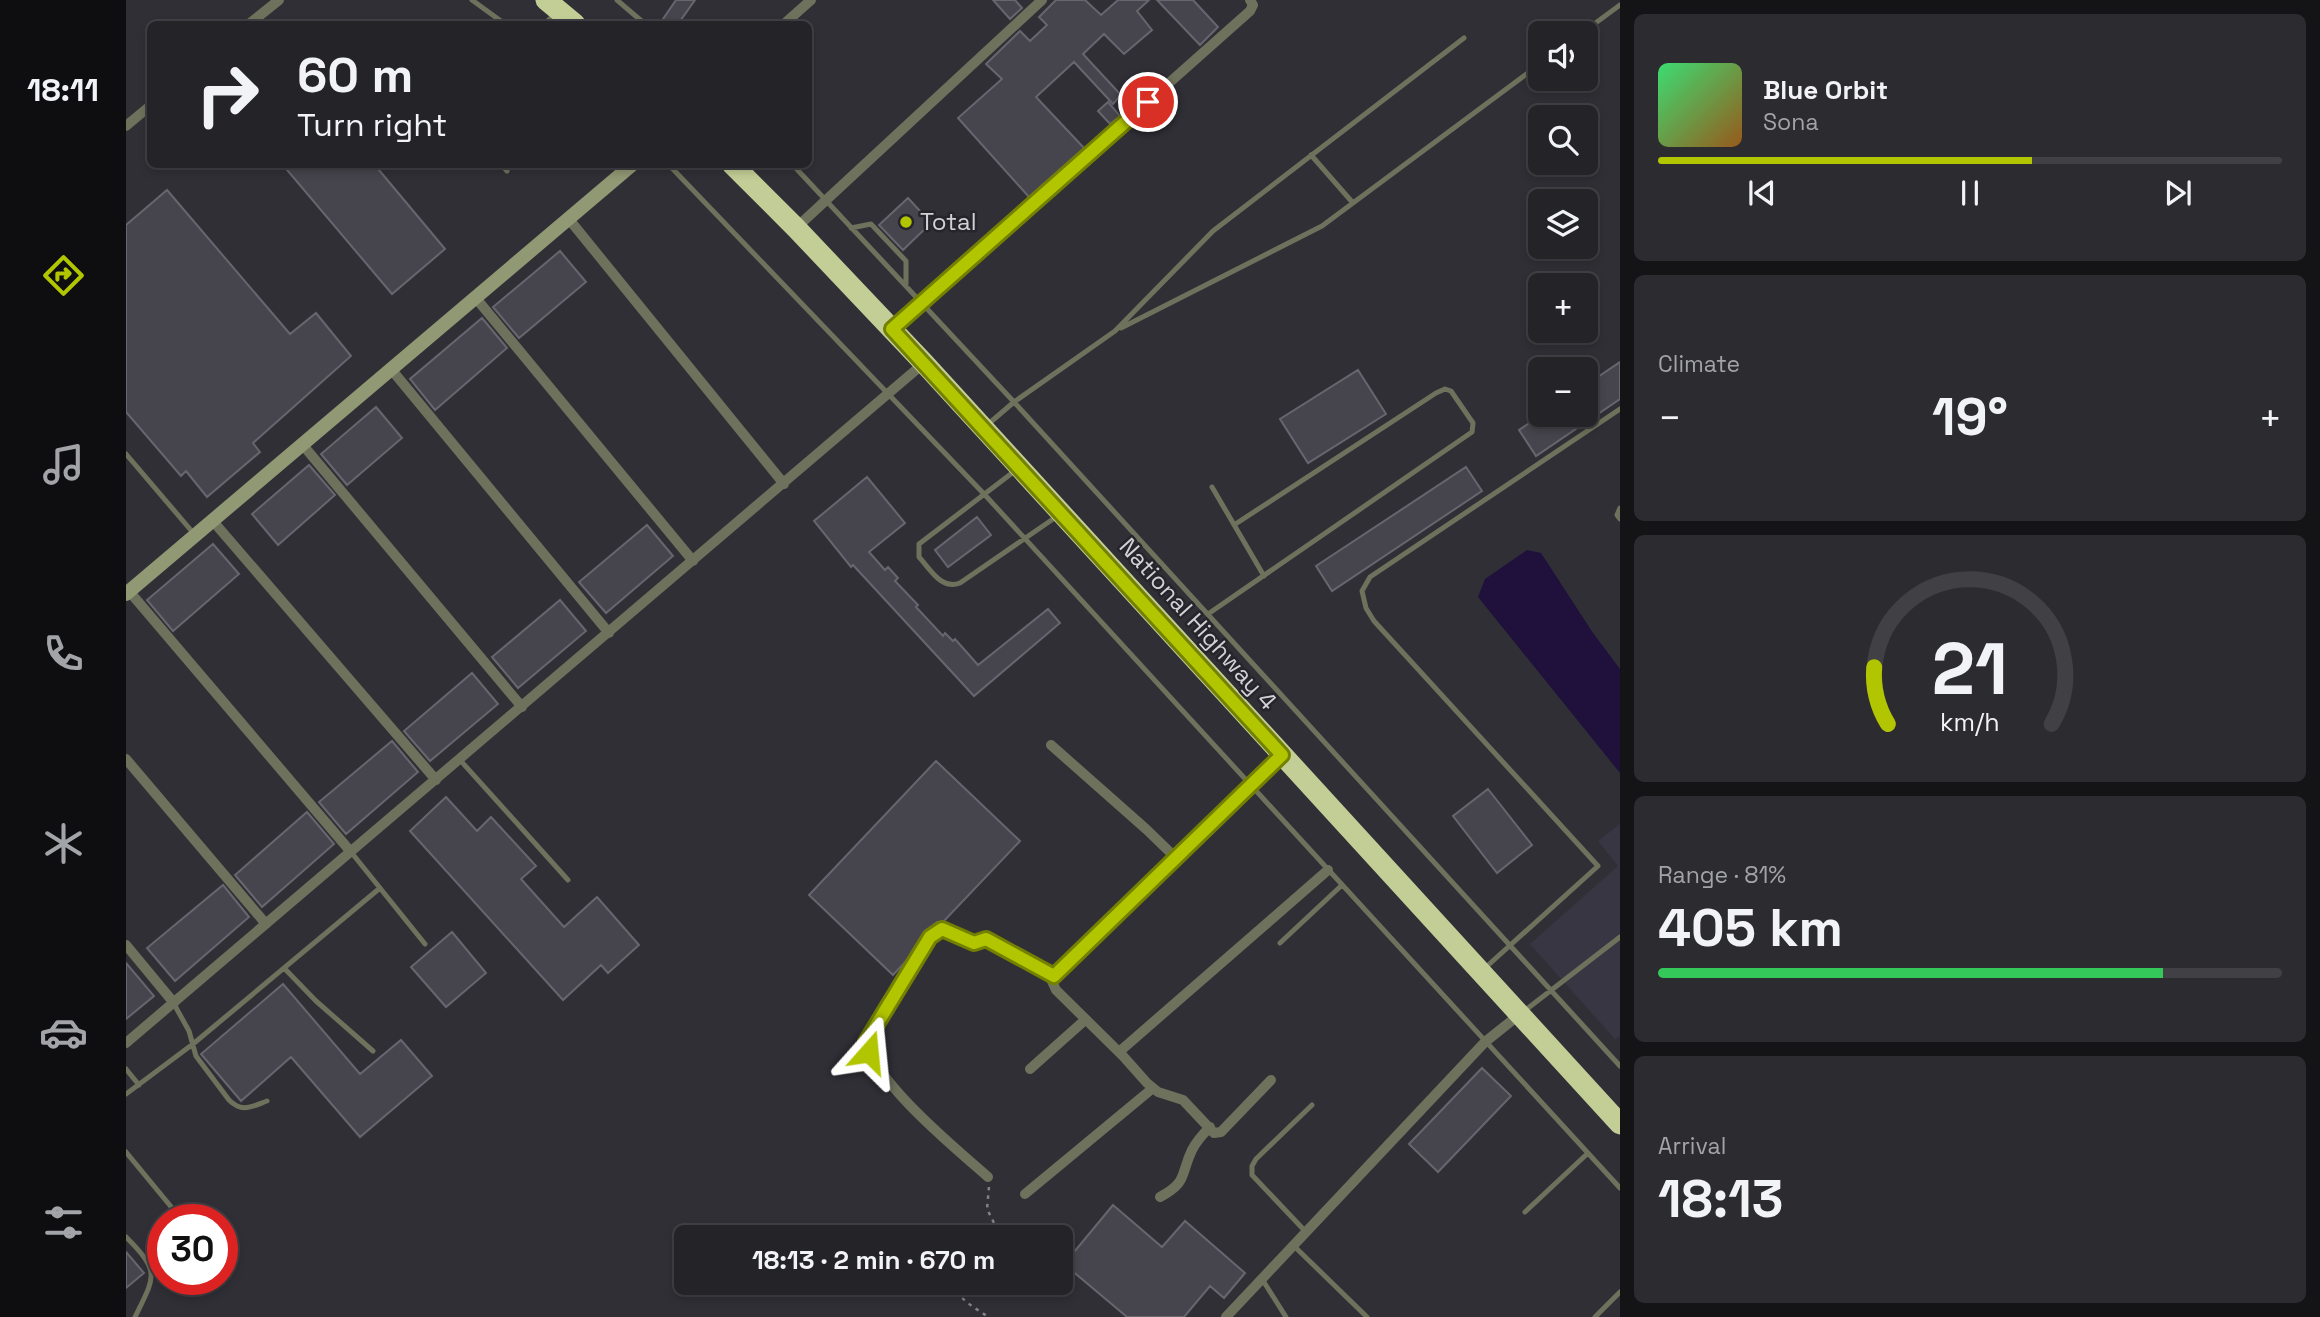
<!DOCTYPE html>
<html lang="en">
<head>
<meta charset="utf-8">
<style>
  body { margin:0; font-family:"Space Grotesk",sans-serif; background:#2c2b30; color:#f1f3f6; height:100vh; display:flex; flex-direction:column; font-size:26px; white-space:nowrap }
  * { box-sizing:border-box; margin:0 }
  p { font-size:23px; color:#a3a4a8 }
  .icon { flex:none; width:38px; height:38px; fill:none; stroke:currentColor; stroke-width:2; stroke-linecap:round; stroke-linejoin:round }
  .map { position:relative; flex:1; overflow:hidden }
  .sheet { display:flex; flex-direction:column; gap:14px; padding:14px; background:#141316; width:700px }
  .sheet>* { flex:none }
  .banner { position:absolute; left:21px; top:21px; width:665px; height:147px; border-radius:10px; box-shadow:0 4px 10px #0003,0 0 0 2px #414045; background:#242328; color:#f1f3f6; overflow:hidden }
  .buttons { position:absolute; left:1402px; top:21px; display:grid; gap:14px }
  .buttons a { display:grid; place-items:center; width:70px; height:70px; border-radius:10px; background:#242328; box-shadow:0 4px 10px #0003,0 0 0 2px #414045; font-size:35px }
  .speed { position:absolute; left:21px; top:1204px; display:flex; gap:14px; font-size:35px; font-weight:700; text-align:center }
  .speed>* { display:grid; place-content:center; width:91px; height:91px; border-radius:50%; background:#242328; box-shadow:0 4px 10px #0003,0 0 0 2px #414045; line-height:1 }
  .speed .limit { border:10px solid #d22; background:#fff; color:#111 }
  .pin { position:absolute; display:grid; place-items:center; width:60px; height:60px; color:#fff; margin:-30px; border:4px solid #fff; border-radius:50%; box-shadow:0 2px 7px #0007 }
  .me { position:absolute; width:77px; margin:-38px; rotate:18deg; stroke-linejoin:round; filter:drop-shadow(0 0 5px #0008) }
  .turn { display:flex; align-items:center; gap:24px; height:147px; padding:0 35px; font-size:32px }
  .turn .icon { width:91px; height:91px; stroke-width:2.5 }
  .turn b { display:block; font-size:49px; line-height:60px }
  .big { font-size:52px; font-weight:600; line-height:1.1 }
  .sheet .card { flex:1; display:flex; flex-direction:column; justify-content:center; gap:10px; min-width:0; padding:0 24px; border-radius:10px; background:#2c2b30 }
  .sheet .dial { align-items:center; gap:0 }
  .dial svg { height:182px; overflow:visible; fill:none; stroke:#414045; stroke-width:7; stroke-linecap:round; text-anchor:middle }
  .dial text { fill:#f1f3f6; stroke:none }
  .song { display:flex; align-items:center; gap:21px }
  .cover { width:84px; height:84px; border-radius:10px; background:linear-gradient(135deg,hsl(140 70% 55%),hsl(30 70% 35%)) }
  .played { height:7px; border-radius:4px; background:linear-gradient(90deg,#b1c500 60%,#414045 60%) }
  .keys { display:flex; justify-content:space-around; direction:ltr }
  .heat { display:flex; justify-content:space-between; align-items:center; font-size:38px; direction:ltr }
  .charge { height:10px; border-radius:5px; background:linear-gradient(90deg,#34c759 81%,#414045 0) }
  .trip { position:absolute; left:548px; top:1225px; width:399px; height:70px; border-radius:10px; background:#242328; box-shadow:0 4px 10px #0003,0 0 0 2px #414045; font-weight:600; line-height:70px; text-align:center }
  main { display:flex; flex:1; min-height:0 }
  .tab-bar { display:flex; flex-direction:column; width:126px; justify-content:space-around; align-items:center; background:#0e0e10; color:#a3a4a8 }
  .tab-bar .icon { width:49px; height:49px }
  .tab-bar .on { color:#b1c500 }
  .tab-bar b { font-size:32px; color:#f1f3f6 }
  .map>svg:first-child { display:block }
  .built { fill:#393644 }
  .water { fill:#1f113b }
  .building { fill:#46454d; stroke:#67656e; stroke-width:2 }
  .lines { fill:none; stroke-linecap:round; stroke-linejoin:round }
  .path { stroke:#838288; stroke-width:2.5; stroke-dasharray:3.5 5; stroke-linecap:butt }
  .lane { stroke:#6e725c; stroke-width:5 }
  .street { stroke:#6e725c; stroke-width:10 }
  .secondary { stroke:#919874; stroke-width:14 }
  .highway { stroke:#c3ce96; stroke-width:21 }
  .route-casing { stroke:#738000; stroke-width:18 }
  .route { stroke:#b1c500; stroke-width:12 }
  .poi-dot { fill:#b1c500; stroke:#26252c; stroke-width:2.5 }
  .labels { text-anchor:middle; stroke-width:5; stroke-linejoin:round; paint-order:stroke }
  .poi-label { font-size:24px; fill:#d2d1d6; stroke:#26252c; text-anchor:start }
  .street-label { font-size:24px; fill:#d2d1d6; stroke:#26252c }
</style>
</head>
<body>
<main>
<nav class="tab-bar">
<b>18:11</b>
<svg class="icon on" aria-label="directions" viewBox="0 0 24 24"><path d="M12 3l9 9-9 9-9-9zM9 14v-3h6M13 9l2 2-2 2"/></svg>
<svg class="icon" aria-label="music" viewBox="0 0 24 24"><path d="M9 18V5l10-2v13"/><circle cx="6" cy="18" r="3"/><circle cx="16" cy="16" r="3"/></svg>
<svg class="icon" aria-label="phone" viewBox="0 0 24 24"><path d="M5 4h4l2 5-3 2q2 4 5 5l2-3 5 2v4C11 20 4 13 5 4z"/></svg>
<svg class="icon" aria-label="climate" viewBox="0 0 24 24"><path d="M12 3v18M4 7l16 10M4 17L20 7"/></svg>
<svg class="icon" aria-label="car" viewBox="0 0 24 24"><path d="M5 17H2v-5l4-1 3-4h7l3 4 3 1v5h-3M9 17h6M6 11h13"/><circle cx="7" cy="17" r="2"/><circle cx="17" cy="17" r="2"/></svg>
<svg class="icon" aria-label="filters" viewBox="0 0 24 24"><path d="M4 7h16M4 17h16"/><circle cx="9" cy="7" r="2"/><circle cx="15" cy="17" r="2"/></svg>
</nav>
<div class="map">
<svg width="1494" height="1317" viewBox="0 0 1494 1317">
  <rect width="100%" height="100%" fill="#302f36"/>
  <path class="built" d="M1494 824V1036L1489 1039 1404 944 1492 866 1472 841Z"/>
  <path class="water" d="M1401 550 1415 553 1467 633 1494 669V773L1352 597 1359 579Z"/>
  <path class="building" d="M550 0H569L552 24H545L537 19Z
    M867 0H889L896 8 884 19Z
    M930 0H959L975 15 992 0H1023L1011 11 1026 30 998 54 978 34 957 54 995 95 987 104 948 62 910 97 958 148 903 197 832 118 876 79 860 64 894 31 904 41 921 25 913 17Z
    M1031 0H1067L1092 27 1074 45Z
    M982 102 994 116 984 124 972 111Z
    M156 164H248L319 249 266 294Z
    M41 190 164 334 190 313 225 356 127 443 134 452 81 497 60 471 55 476 0 412V225Z
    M782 198 805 223 777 250 753 225Z
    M434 251 460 282 393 338 367 307Z
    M356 318 381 348 309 410 284 379Z
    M1494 362V399L1410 456 1393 430 1415 415H1460V385Z
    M1232 370 1260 414 1182 463 1154 419Z
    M250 407 276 438 221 485 195 454Z
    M183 465 209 495 152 545 126 514Z
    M1340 467 1356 491 1206 591 1190 566Z
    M741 477 779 523 743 552 759 570 762 567 772 578 769 581 792 605 790 607 817 636 819 633 827 641 829 639 852 665 922 609 934 623 848 696 727 565 725 567 688 521Z
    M851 517 865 535 822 567 809 550Z
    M521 525 547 556 480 613 453 582Z
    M87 544 113 574 47 631 21 600Z
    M434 600 460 631 392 688 366 657Z
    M346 673 372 704 304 761 278 731Z
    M266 741 292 772 220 834 193 802Z
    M810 761 894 841 817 922H811L799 931 781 960 767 975 683 895Z
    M1362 789 1406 845 1371 873 1327 816Z
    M320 797 351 831 365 817 410 866 395 879 438 927 471 897 513 945 482 973 475 965 437 1000 284 831Z
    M181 812 208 844 136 907 109 875Z
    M97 885 123 917 49 981 21 948Z
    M326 932 360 973 320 1007 285 967Z
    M0 963 28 996 0 1019Z
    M157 984 234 1074 275 1040 306 1076 234 1137 165 1057 115 1101 75 1054Z
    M1356 1068 1385 1096 1312 1172 1283 1144Z
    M987 1205 1036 1247 1059 1221 1119 1273 1098 1298 1084 1286 1058 1317H1001L938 1264Z
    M0 1252 18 1273 0 1288Z"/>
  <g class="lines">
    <path class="path" d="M863 1187 861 1209 868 1223 864 1237
      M829 1283C830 1299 850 1308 862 1317"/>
    <path class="lane" d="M346 0 379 24
      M491 0 519 24
      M418 24 428 15
      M1456 33 1494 5
      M1185 155 1227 203
      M375 164 381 171
      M542 164 859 495 1494 1188
      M666 164 888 402 1494 1066
      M725 228 745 224 780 261V284
      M995 328 1196 226 1414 64
      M860 426 888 402 989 331 1087 231 1338 38
      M0 454 69 535
      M890 470 793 544V557C805 570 815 590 834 583L930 517
      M1086 487 1138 576
      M1494 508 1491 515 1494 519
      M1082 614 1346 432 1347 423 1325 391 1319 389 1310 393 1108 525
      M334 760 442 880
      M225 852 299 944
      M1154 943 1216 885
      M1359 968 1472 866 1248 621 1240 608 1236 591 1244 577 1494 409
      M159 969 190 1001 247 1051
      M48 1004 63 1031 70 1056 103 1100C116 1113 125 1107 141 1101
      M1397 1012 1494 937
      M0 1069 13 1085
      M0 1094 67 1044 254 888
      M0 1152 56 1220
      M1399 1212 1462 1153
      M1180 1232 1126 1175V1166L1130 1159 1186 1105
      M0 1237C35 1272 29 1276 9 1317
      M1168 1246 1241 1317
      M1136 1279 1160 1317
      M1469 1317 1494 1292"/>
    <path class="street" d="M123 24 153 0
      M658 24 685 0
      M0 126 24 106
      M442 218 658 484
      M670 228 916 0
      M349 297 567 561
      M766 329 1124 11 1127 5 1124 0
      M265 369 483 633
      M176 444 396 707
      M86 520 310 780
      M3 591 225 852
      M925 745 1020 829 1050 858
      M0 759 140 924
      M0 945 48 1003
      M0 1043 798 363
      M993 1052 1202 870
      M904 1069 959 1020
      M1145 1080 1095 1132 1088 1133 1057 1100 1032 1092 1021 1083 997 1056 930 990 925 979 1156 755
      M862 1177C828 1147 751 1084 740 1042L804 937 815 929 848 943 860 939 927 976
      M899 1194 1027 1088
      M1034 1197C1062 1182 1054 1175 1066 1150 1070 1142 1077 1134 1084 1127
      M1100 1317 1359 1042 1394 1014"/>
    <path class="secondary" d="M0 594 507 164"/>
    <path class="highway" d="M420 0 449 24
      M606 164 670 228 798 363 1494 1124"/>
  </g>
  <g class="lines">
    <defs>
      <path id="route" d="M743 1052 740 1042 804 937 816 929 848 943 860 939 928 976 1156 755 766 329 1022 102"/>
    </defs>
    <use href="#route" class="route-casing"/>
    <use href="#route" class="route"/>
  </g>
  <circle class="poi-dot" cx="780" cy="222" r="7"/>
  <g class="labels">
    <g class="poi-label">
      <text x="794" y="230">Total</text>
    </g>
    <g class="street-label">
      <text transform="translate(1072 624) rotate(48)" y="8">National Highway 4</text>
    </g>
  </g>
</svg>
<div class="buttons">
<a><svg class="icon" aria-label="sound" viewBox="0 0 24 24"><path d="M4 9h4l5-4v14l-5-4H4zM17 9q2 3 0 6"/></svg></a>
<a><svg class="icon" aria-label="search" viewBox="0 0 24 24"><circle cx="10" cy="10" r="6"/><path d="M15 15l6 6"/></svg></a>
<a><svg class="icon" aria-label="layers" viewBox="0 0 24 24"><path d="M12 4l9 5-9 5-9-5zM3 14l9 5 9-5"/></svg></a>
<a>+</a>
<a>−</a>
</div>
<div class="speed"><div class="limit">30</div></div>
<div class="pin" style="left:1022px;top:102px;background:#d93025"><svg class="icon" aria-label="arrive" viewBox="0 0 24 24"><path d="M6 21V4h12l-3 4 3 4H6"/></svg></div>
<svg class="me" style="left:743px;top:1052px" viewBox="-20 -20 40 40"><path d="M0-17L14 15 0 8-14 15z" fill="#b1c500" stroke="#fff" stroke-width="4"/></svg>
<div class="trip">18:13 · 2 min · 670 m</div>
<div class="banner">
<div class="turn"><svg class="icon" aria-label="right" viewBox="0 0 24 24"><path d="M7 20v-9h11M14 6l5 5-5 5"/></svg><div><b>60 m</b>Turn right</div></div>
</div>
</div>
<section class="sheet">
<div class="card">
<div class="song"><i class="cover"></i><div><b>Blue Orbit</b><p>Sona</p></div></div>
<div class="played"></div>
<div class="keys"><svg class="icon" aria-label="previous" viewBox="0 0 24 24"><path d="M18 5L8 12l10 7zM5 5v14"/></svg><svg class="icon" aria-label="pause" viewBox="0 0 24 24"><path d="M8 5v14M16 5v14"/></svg><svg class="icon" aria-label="next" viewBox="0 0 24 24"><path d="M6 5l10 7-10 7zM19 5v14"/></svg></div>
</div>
<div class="card"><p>Climate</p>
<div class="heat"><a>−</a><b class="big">19°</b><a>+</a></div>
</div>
<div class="card dial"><svg viewBox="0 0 100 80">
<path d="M14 69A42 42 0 1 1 86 69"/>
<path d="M14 69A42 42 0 0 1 8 44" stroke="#b1c500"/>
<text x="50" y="56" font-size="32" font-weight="700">21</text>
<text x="50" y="72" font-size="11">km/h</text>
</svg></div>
<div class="card"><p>Range · 81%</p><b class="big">405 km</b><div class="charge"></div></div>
<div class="card"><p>Arrival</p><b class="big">18:13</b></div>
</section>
</main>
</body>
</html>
